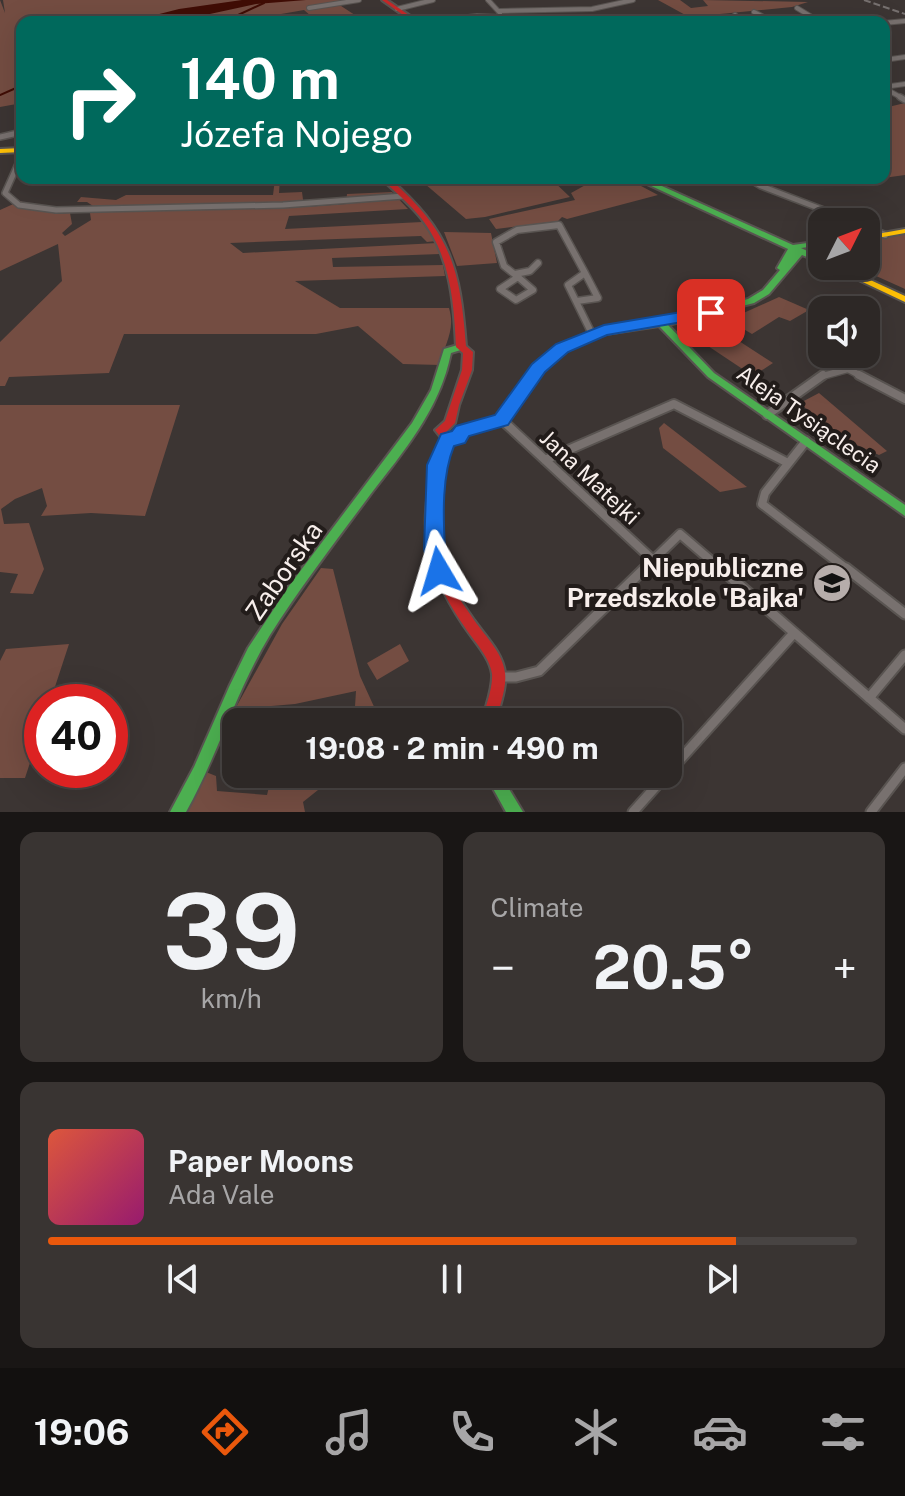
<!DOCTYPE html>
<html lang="en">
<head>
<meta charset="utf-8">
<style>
  body { margin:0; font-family:"Public Sans",sans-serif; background:#393432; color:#f1f3f6; height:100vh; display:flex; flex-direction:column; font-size:30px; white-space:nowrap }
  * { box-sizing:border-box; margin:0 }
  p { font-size:26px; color:#a7a6a7 }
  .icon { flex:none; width:44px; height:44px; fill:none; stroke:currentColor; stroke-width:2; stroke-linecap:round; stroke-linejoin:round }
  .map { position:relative; height:812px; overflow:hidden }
  .details { display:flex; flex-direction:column; gap:20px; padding:20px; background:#191615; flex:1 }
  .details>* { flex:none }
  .hud { position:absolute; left:16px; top:16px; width:874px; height:168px; border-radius:16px; box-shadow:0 8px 32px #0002,0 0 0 2px #484443; background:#00695c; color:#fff; overflow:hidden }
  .needle { width:52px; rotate:48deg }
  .fabs { position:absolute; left:808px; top:208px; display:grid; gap:16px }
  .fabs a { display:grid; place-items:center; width:72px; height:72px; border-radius:16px; background:#2d2826; box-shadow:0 8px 32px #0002,0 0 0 2px #484443; font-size:40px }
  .speed { position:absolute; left:24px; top:684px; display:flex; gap:16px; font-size:40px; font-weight:700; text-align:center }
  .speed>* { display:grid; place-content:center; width:104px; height:104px; border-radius:50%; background:#2d2826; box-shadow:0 8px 32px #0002,0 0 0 2px #484443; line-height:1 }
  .speed .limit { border:12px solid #d22; background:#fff; color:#111 }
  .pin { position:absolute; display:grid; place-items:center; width:68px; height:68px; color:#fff; margin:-34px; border-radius:16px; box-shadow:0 4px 12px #0006 }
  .me { position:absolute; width:88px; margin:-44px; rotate:353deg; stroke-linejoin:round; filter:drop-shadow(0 0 6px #0008) }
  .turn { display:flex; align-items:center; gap:28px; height:168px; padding:0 32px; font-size:36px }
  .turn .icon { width:104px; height:104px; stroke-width:2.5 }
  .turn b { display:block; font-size:56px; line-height:68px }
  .big { font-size:60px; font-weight:700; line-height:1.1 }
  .details .widget { flex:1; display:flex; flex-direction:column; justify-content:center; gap:12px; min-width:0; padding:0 28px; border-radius:16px; background:#393432 }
  .details .dial { align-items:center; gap:0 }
  .dial b { font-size:104px; line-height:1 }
  .song { display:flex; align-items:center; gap:24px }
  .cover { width:96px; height:96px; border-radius:12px; background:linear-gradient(135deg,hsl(10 70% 55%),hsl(320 70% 35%)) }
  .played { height:8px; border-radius:4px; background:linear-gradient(90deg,#ea580c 85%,#484443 85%) }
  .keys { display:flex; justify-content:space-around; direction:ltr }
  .heat { display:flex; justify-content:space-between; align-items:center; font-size:44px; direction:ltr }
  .details .tiles { flex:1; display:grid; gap:20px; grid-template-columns:1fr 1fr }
  .widget:last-child { grid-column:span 2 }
  .trip { position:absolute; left:222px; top:708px; width:460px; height:80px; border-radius:16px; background:#2d2826; box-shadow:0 8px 32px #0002,0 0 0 2px #484443; font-weight:700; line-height:80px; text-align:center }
  .dock { display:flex; height:128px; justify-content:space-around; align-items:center; background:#12100f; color:#a7a6a7 }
  .dock .icon { width:56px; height:56px }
  .dock .selected { color:#ea580c }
  .dock b { font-size:36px; color:#f1f3f6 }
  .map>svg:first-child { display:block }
  .green { fill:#744d42 }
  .water { fill:#400d05 }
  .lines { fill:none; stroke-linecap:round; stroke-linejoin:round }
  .stream { stroke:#400d05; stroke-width:2 }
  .street-far4-casing { stroke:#595451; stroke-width:6 }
  .street-far3-casing { stroke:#595451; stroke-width:8 }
  .street-far2-casing { stroke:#595451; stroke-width:9 }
  .street-far1-casing { stroke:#595451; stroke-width:12 }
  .street-casing { stroke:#595451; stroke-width:13 }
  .fast-casing { stroke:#595451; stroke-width:4 }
  .slow-casing { stroke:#595451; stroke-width:4 }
  .jam-casing { stroke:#595451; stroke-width:4 }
  .street-far4 { stroke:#78716f; stroke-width:4 }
  .street-far3 { stroke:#78716f; stroke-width:5 }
  .street-far2 { stroke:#78716f; stroke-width:6 }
  .street-far1 { stroke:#78716f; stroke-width:8 }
  .street { stroke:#78716f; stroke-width:9 }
  .fast { fill:#4caf50; fill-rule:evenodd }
  .slow { fill:#ffc107; fill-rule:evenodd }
  .jam { fill:#c62828; fill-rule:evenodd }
  .rail { stroke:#76706f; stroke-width:2; stroke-dasharray:7 3; stroke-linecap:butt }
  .route { fill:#1a73e8; stroke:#114b97; stroke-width:2 }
  .labels { text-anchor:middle; stroke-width:8; stroke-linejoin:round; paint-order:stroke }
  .street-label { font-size:22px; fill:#f7eeeb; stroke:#221c1a }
  .near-poi-label { font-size:26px; font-weight:bold; fill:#f7eeeb; stroke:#221c1a; text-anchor:end }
  .near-street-label { font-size:26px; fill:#f7eeeb; stroke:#221c1a }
</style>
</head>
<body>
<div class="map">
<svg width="905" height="812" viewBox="0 0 905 812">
  <rect width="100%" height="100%" fill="#3c3533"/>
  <path class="green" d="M0 0 5 13 3 0H355L338 4 361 19 318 22 304 10 236 22H22V103L0 107Z
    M658 0H680L691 8 708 6 703 0 808 2 792 7 689 17Z
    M905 103V175L876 179 884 178V108Z
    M418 178H550L570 197 485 217 466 219Z
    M598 178H626L658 195 567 219 562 217 558 221 496 229 489 219 575 200 571 193Z
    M275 179H280L279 193 302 192 304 207 346 204 347 194 392 192 408 209 289 216 285 229 422 222 436 241 427 242 421 236 230 243 243 253 437 243 440 254 332 258 333 267 443 265 445 276 295 281 340 308H449C456 331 444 344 440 365L403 364 358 326 316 334H124L109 373 9 377 5 386H0V342L62 281 58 244 0 271V210L20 201 56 214 70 213 72 224 62 233 65 236 91 220 90 213 96 208 87 202H77L81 197 116 200 126 195H273Z
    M444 232 491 233 497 263 457 266Z
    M905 234V289L854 266H866V241Z
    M779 297 809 310 790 321 779 317 752 334 728 320Z
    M722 330 773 363 753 376 702 342Z
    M819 393 887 451 879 455 848 441 839 444 823 439 829 430 800 403Z
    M0 405H180L145 516 91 513 41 516 47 506 42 488 15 499 1 509 4 524 29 523 44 569 33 594 10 593 18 574 0 572Z
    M664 423 747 487 720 492 663 448 659 428Z
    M321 568 333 569 360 676 381 722H354L356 691 295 704 235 709 282 624Z
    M69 644 50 702H42V726L25 778H0V661L6 649Z
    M400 644 409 661 377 680 367 663Z
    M206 772 216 776 217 791 267 795 272 774H338L303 802 305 812H187Z"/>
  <path class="water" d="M242 0H306L256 4 173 22H128L179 9Z"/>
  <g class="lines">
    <path class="stream" d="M236 16 264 3
      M227 21 234 17
      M0 95 16 88"/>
    <defs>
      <path id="street-far4" d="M488 0 500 13
        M309 8 359 0
        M797 8 820 22
        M397 9 433 0
        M499 11 592 9 633 0
        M754 12 773 22
        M735 15 741 22
        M389 22 411 18
        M424 22 477 16 501 17
        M884 23 905 21
        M884 60 905 57
        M884 87 905 84
        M884 88 904 99"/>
      <path id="street-far3" d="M900 97 905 100
        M0 137 22 132
        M22 155 5 193 19 205 56 210 283 205 404 196
        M748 178 761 186 855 222"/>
      <path id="street-far2" d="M851 220 855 222
        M866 227 885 235
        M515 274 530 271 538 263
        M518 277 504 266 496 242 517 230 559 225 585 273
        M518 277 533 290 516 300 500 289Z
        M577 301 598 298 585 273 568 285 592 334
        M819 377 848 369 863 377"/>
      <path id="street-far1" d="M859 375 905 399
        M767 415 823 375
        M502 420 653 560
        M806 441 765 493 762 504 848 570
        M545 460 674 404 788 463
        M643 570 680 534 722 570"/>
      <path id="street" d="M720 568 905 729
        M846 568 905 614
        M499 677H516L539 671 645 568
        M869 698 905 655
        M668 773 794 633
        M633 812 667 774
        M871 812 905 768"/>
      <path id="fast" d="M634 178H644L793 245 822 241V245L801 248 822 258V263L802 255 769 294 754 303 668 325 714 373 905 505V516L708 377 659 326 606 334 565 350 541 370 506 423 463 435 459 434 458 431 459 428 498 417 535 366 559 346 604 328 675 318 748 299 763 290 780 270 777 268 788 249Z
        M461 344 466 347 464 349 451 353C440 409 404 451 370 495 336 541 301 586 270 635 236 691 218 755 186 812H170L194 767 229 687 248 648 289 586 412 423 431 390 444 349Z
        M485 774H500L523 812H506Z"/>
      <path id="slow" d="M22 148V152L0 153V149Z
        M905 229V233L866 240V236Z
        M829 266H840L905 296V302Z"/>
      <path id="jam" d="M382 0H387L419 22H413Z
        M381 178H389C450 232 460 266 466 346L473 352 472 370 459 405 455 423 447 431 453 439C438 481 429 529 446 572 452 590 464 605 474 620 486 637 503 653 505 673 507 688 499 707 496 722H482C485 707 493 689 492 674 490 657 473 640 464 626 420 562 415 513 443 440L435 430 445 421 462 370 463 353 456 347C454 301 450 255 421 218 409 203 394 191 381 178Z"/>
    </defs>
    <use href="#street-far4" class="street-far4-casing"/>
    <use href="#street-far3" class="street-far3-casing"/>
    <use href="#street-far2" class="street-far2-casing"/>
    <use href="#street-far1" class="street-far1-casing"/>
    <use href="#street" class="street-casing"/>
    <use href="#fast" class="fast-casing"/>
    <use href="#slow" class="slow-casing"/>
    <use href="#jam" class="jam-casing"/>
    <use href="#street-far4" class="street-far4"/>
    <use href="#street-far3" class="street-far3"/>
    <use href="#street-far2" class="street-far2"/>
    <use href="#street-far1" class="street-far1"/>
    <use href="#street" class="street"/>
    <use href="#fast" class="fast"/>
    <use href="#slow" class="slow"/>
    <use href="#jam" class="jam"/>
    <path class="rail" d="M864 0 905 14"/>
  </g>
  <path class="route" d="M711 307 717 309V316L607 335 568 352 545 372 508 425 469 436 465 443 454 446C442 475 443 515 445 547 446 559 452 568 447 578L439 581 431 578 424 549 427 465 441 434 452 431 456 426 495 415 532 364 556 344 604 325Z"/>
  <defs>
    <symbol id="school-disc" viewBox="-11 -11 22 22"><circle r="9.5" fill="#b6adab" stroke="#221c1a"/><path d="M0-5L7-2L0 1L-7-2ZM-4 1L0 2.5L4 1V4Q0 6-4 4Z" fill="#111"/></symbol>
  </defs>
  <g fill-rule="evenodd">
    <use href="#school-disc" x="810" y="561" width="44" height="44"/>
  </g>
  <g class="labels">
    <g class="street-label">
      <text transform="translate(809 419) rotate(35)" y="8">Aleja Tysiąclecia</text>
      <text transform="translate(590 477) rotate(43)" y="8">Jana Matejki</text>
    </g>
    <g class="near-poi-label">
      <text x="804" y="577">Niepubliczne<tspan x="804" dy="30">Przedszkole 'Bajka'</tspan></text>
    </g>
    <g class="near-street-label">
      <text transform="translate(284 571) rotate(-55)" y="9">Zaborska</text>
    </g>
  </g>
</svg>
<div class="fabs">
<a><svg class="needle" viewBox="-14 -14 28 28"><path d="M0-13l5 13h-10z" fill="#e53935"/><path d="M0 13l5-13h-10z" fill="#a7a6a7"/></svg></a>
<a><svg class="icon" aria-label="sound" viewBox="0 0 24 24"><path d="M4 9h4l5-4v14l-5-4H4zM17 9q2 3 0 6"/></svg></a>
</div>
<div class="speed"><div class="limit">40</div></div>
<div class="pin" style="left:711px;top:313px;background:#d93025"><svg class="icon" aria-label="arrive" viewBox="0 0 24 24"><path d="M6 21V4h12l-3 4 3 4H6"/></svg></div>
<svg class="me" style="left:439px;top:571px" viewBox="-20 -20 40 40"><path d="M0-17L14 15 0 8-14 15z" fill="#1a73e8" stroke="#fff" stroke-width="4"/></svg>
<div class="trip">19:08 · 2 min · 490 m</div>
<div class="hud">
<div class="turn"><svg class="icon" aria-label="right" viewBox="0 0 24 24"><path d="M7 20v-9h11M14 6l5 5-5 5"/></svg><div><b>140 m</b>Józefa Nojego</div></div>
</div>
</div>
<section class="details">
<div class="tiles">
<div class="widget dial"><b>39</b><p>km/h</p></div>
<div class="widget"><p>Climate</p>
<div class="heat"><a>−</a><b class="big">20.5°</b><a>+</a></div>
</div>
<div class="widget">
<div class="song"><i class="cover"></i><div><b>Paper Moons</b><p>Ada Vale</p></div></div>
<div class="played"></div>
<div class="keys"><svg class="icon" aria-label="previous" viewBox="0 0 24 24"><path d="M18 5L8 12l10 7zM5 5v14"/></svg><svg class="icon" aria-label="pause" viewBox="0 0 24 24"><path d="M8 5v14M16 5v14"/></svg><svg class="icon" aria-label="next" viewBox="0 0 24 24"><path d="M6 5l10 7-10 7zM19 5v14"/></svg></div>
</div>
</div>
</section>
<nav class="dock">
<b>19:06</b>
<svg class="icon selected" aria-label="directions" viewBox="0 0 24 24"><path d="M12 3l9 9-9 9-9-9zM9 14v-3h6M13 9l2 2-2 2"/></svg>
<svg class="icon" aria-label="music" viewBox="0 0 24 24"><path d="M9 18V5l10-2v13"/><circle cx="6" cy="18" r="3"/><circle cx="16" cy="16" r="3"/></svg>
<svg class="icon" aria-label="phone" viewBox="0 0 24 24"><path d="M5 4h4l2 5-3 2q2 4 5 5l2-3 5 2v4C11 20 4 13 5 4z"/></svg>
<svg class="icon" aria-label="climate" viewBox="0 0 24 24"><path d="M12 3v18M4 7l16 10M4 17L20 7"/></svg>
<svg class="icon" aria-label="car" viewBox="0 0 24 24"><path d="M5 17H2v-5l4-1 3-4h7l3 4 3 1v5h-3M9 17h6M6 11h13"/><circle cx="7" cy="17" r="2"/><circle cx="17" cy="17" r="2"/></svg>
<svg class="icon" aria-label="filters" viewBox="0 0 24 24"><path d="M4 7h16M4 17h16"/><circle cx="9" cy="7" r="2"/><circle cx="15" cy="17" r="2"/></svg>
</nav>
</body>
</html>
